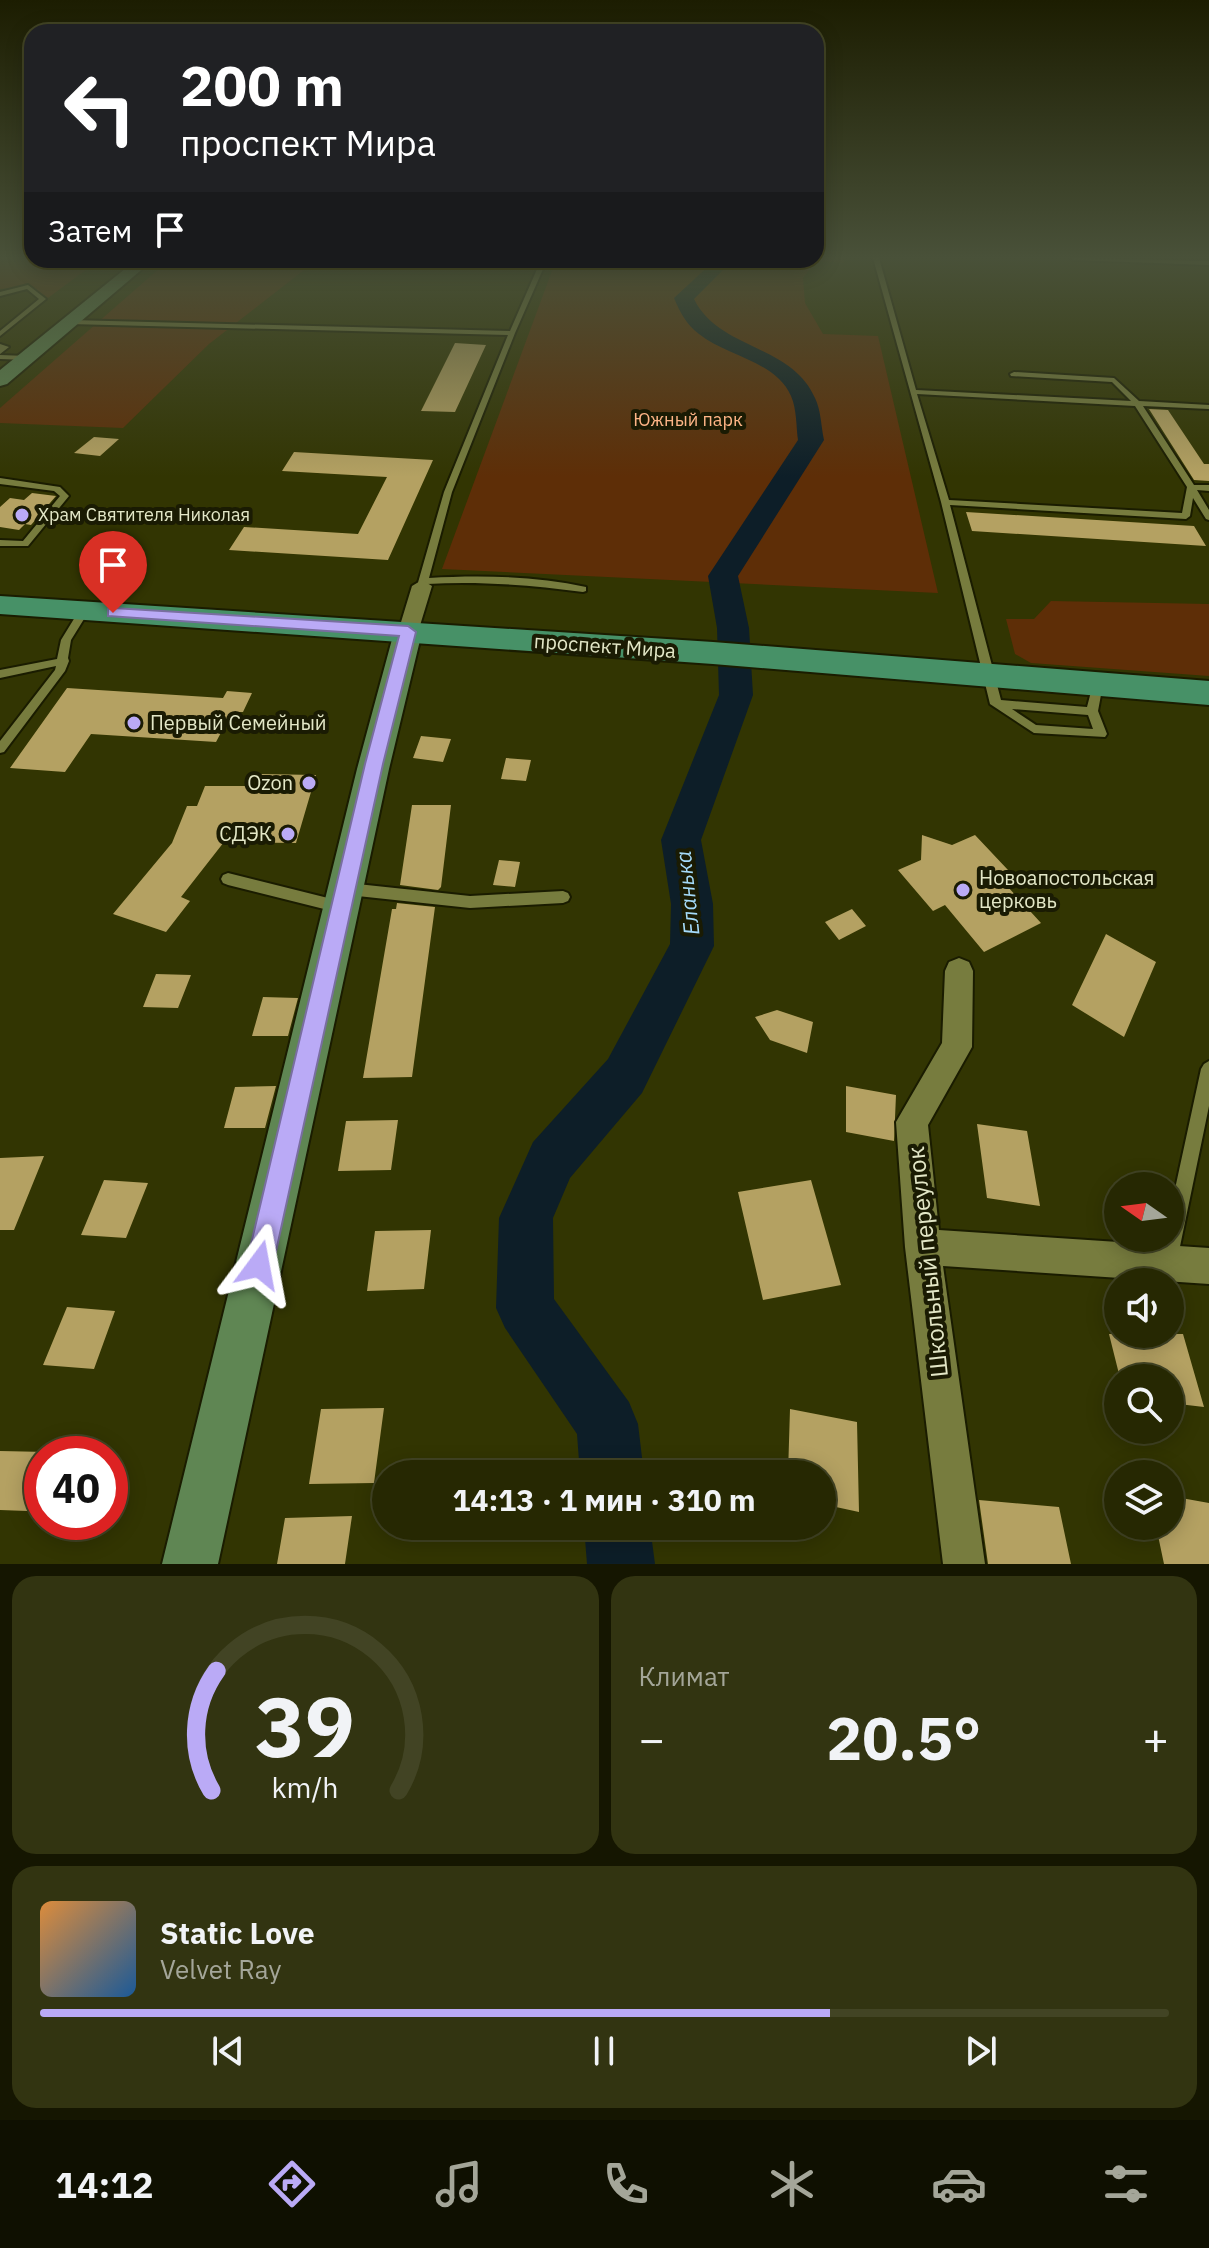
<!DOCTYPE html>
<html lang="ru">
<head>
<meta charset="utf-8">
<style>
  body { margin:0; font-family:"IBM Plex Sans",sans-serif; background:#323411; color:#f1f3f6; height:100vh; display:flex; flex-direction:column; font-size:30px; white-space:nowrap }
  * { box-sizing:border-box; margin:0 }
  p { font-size:26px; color:#a4a699 }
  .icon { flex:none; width:44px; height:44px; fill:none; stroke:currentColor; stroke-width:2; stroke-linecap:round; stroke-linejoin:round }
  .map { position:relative; height:1564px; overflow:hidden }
  .panel { display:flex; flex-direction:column; gap:12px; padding:12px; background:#151601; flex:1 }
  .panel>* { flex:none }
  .guide { position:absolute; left:24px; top:24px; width:800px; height:244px; border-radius:24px; box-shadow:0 4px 20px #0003,0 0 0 2px #424424; background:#202124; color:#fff; overflow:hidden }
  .needle { width:52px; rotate:284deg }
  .buttons { position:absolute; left:1104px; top:1172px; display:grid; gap:16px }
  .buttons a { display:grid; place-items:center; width:80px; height:80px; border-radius:50%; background:#262802; box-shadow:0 4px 20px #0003,0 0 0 2px #424424; font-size:40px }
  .speed { position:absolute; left:24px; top:1436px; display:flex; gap:16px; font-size:40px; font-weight:700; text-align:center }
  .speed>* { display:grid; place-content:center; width:104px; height:104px; border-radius:50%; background:#262802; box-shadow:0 4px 20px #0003,0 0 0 2px #424424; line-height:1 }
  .speed .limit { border:12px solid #d22; background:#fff; color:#111 }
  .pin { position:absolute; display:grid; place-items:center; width:68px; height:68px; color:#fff; margin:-82px -34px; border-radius:50% 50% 50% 0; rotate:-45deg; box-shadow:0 0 8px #0007 }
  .pin .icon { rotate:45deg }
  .me { position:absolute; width:88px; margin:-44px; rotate:13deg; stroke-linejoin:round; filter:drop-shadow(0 0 6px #0008) }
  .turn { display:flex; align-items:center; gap:28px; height:168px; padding:0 24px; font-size:36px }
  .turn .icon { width:104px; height:104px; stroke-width:2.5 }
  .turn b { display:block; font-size:56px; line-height:68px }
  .then { display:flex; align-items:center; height:76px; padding:0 24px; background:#0003; gap:16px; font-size:30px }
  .big { font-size:60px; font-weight:800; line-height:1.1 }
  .panel .widget { flex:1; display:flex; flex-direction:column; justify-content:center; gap:12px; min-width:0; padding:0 28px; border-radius:24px; background:#323411 }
  .panel .dial { align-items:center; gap:0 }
  .dial svg { height:208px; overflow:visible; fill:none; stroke:#424424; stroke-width:7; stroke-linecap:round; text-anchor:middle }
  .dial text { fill:#f1f3f6; stroke:none }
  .song { display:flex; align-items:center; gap:24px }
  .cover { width:96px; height:96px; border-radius:12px; background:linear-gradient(135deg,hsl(30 70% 55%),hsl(210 70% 35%)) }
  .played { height:8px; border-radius:4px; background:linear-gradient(90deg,#baaaf6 70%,#424424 70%) }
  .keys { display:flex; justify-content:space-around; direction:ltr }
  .heat { display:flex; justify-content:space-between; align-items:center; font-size:44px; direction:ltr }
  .panel .tiles { flex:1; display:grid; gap:12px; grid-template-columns:1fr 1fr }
  .widget:last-child { grid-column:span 2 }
  .trip { position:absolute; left:372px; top:1460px; width:464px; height:80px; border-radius:40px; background:#262802; box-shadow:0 4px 20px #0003,0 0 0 2px #424424; font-weight:800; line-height:80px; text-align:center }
  .menu { display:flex; height:128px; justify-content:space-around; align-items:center; background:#0f1001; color:#a4a699 }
  .menu .icon { width:56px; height:56px }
  .menu .on { color:#baaaf6 }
  .menu b { font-size:36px; color:#f1f3f6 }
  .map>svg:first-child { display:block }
  .green { fill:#5e2e07 }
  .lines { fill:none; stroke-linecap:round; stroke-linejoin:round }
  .river { fill:#0d1e28; fill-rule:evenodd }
  .building { fill:#b4a162 }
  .lane-casing { stroke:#1a1c00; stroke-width:4 }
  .street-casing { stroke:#1a1c00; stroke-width:4 }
  .secondary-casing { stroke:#1a1c00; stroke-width:4 }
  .primary-casing { stroke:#1a1c00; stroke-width:4 }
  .lane { fill:#777c3e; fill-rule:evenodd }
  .street { fill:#777c3e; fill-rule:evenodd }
  .secondary { fill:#5f8653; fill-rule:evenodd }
  .primary { fill:#479167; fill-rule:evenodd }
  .route { fill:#baaaf6; stroke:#796ea0; stroke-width:2 }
  .poi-dot { fill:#baaaf6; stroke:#1a1b03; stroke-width:3 }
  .labels { text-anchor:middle; stroke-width:8; stroke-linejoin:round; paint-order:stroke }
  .far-park-label { font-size:18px; fill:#feb586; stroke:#1a1b03 }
  .far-poi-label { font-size:18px; fill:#e3e7c7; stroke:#1a1b03; text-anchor:start }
  .street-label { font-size:20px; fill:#e3e7c7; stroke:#1a1b03 }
  .poi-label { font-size:20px; fill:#e3e7c7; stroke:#1a1b03; text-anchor:start }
  .water-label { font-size:22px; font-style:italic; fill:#a5dbfa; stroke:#1a1b03 }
  .near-street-label { font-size:24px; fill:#e3e7c7; stroke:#1a1b03 }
</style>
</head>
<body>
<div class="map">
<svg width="1209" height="1564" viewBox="0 0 1209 1564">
  <rect width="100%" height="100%" fill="#323502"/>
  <path class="green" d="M0 258 99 260 48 298 29 286 0 289Z
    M816 258H844V263L816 261 803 278 805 303 823 334 878 336 938 593 442 569 556 260Z
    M169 260H317L209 344 123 428 0 423V408Z
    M1051 601 1209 604V676L1031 663 1015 654 1006 619H1034Z"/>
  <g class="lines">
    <path class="river" d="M715 260H738L722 271 694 299C719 350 792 344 815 398 821 410 821 426 824 440L738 576 749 628 753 695 701 840 713 904 714 946 642 1093 570 1178 553 1218 554 1299 629 1402 638 1424 644 1474H580L577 1434 505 1328 496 1308 499 1218 533 1142 608 1059 670 944 671 904 661 840 719 695 717 628 708 576 798 440C796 426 797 410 791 396 776 361 726 356 699 334 686 324 680 312 674 298Z
      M584 1526H650L655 1564H587Z"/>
  </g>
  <path class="building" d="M455 343 486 345 455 412 421 411Z
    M1149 409 1168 410 1204 464H1209V481L1194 480Z
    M94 437 119 439 100 456 74 453Z
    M294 452 433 460 388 560 229 550 244 527 358 534 387 477 282 471Z
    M32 493 56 496 31 525 25 524 19 530 0 527V507L10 498 24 500Z
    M966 512 1194 526 1206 546 972 531Z
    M67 688 223 698 227 691 252 693 243 712H232L216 742 91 734 65 772 10 768Z
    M421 736 451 739 443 762 413 758Z
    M506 758 531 760 526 781 501 779Z
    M260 774 316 775 296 843 224 842 181 897 190 901 166 932 113 914 172 843 187 806H197L205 786H255Z
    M412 805H451L441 887 438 890 400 885Z
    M922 835 952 845 975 835 1008 870 997 875 1041 923 984 952 945 905 933 911 898 870 921 860Z
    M499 860 520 862 515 887 493 885Z
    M397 903 435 907 412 1077 363 1078 392 909H396Z
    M852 909 866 926 839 940 825 922Z
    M1106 934 1156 962 1124 1037 1072 1005Z
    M156 974 191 975 178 1008 143 1007Z
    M263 997 298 998 288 1036H252Z
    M777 1010 813 1022 807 1053 770 1040 755 1017Z
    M276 1086 265 1128H224L235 1087Z
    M846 1086 896 1095 894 1141 846 1132Z
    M398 1120 391 1170 338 1171 346 1121Z
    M977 1124 1027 1131 1040 1206 987 1198Z
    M44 1156 14 1230H0V1158Z
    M104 1180 148 1183 126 1238 81 1235Z
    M811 1180 841 1285 763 1300 738 1192Z
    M431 1230 424 1289 367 1291 375 1231Z
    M67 1307 115 1311 94 1369 43 1365Z
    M1109 1334H1183L1204 1407 1170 1403V1378H1120Z
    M384 1408 374 1483 309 1484 321 1409Z
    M790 1409 857 1422 859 1512 822 1504V1474H788Z
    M0 1451 47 1452 42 1454V1467L27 1511 0 1510Z
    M1170 1496 1209 1503V1564H1164L1156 1526H1170Z
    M979 1500 1059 1507 1071 1564H988Z
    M352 1516 345 1564H277L285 1518Z"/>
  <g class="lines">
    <defs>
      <path id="lane" d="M873 258H879L916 390 1131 401 1112 382 1011 376 1010 374 1014 372 1114 378 1139 401 1209 405V409L1143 406 1194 485H1209V491L1197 490 1209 510V520L1206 519 1193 498 1190 516 1186 519 950 505 1001 700 1087 707 1093 684 1094 681H1102L1103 684 1098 711 1107 734 1105 737 1034 733 990 704 941 502ZM917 394 1135 406 1187 487 1182 513 949 500ZM1012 709 1088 715 1093 729 1036 725Z
        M1071 258 1209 261V265L1074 260Z
        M541 260H547L515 333 452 492 429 578C481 575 535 576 586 587V591L583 592C531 585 480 581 427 584L425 588 422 589 417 586 444 492 508 335 70 324 67 322 70 320 510 331Z
        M28 285 46 299 0 336V331L39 299 27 289 0 296V292Z
        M0 344 9 347 0 354Z
        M0 355 27 356 30 358 27 360 0 359Z
        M0 478 60 487 69 496 28 546H0V540L23 541 60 496 54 491 0 484Z
        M84 608 89 611 71 640 68 658 69 661 65 671 4 752 0 753V741L55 670 56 666 0 678V670L57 659 61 640 80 609Z
        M228 873 340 901 345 903 347 907 345 911 340 913 228 885 223 883 221 879 223 875Z
        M348 883 470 896 563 891 568 893 570 897 568 901 563 903 470 908 348 895 343 893 341 889 343 885Z
        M1209 1061V1106L1177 1261 1174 1267 1168 1270 1162 1267 1159 1261 1164 1238H1170V1212L1201 1069 1204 1064Z"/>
      <path id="street" d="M422 580 432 586 418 632 408 639 401 637 398 632 412 586Z
        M959 958 969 962 973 971 972 1047 928 1125 939 1230 1209 1248V1284L943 1266 985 1564H943L905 1247 896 1122 942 1043 945 971 949 962Z"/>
      <path id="secondary" d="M136 260H153L7 384 0 386V370Z
        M408 623 418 626 422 632 389 769 218 1564H162L357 769 394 632 398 626Z"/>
      <path id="primary" d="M0 596 713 642 1209 681V705L713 664 0 614Z"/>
    </defs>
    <use href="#lane" class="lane-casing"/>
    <use href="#street" class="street-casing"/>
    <use href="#secondary" class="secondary-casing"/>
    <use href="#primary" class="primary-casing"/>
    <use href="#lane" class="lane"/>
    <use href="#street" class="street"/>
    <use href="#secondary" class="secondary"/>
    <use href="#primary" class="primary"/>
  </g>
  <linearGradient id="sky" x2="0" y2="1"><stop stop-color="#1c1d01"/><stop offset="0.54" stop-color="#495139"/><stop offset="1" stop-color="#495139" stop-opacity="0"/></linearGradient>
  <rect width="1209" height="477" fill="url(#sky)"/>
  <path class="route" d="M113 608 408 626 416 632 383 764 273 1265 269 1275 259 1279 250 1275 246 1265 365 764 399 636 108 616V609Z"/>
  <g class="poi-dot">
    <circle cx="22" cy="515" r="8"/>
    <circle cx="134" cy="723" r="8"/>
    <circle cx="309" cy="783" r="8"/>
    <circle cx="288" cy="834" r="8"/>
    <circle cx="963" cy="890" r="8"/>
  </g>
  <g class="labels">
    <g class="far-park-label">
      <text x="688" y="426">Южный парк</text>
    </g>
    <g class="far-poi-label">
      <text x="38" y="521">Храм Святителя Николая</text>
    </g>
    <g class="street-label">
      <text transform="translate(605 646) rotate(4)" y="7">проспект Мира</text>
    </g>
    <g class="poi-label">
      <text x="150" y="730">Первый Семейный</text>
      <text x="293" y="790" text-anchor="end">Ozon</text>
      <text x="272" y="841" text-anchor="end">СДЭК</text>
      <text x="979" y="885">Новоапостольская<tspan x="979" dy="23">церковь</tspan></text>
    </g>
    <g class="water-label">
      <text transform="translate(687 893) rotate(-96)" y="8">Еланька</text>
    </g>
    <g class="near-street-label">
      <text transform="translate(928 1262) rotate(-96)" y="8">Школьный переулок</text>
    </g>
  </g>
</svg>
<div class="buttons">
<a><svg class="needle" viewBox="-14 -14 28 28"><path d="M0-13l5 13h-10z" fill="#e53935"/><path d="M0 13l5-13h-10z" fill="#a4a699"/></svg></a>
<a><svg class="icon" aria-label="sound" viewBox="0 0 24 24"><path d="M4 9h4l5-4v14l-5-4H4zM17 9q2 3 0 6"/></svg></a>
<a><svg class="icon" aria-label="search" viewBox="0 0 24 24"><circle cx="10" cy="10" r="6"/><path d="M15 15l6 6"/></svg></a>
<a><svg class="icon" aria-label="layers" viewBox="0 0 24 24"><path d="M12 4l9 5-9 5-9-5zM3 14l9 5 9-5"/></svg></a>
</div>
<div class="speed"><div class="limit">40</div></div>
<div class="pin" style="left:113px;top:613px;background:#d93025"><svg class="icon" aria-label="arrive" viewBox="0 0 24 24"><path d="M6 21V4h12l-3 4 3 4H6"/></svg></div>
<svg class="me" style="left:259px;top:1265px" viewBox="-20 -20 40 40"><path d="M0-17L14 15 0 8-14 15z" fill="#baaaf6" stroke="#fff" stroke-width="4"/></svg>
<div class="trip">14:13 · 1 мин · 310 m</div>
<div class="guide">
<div class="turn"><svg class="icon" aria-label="left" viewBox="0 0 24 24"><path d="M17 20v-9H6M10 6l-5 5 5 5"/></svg><div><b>200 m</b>проспект Мира</div></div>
<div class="then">Затем<svg class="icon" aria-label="arrive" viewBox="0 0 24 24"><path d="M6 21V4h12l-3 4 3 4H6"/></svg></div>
</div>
</div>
<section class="panel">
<div class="tiles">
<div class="widget dial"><svg viewBox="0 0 100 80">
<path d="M14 69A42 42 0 1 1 86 69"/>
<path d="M14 69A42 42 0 0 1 16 23" stroke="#baaaf6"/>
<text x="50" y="56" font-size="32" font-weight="700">39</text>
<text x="50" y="72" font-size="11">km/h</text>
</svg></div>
<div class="widget"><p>Климат</p>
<div class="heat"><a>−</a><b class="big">20.5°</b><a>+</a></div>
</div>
<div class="widget">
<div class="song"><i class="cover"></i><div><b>Static Love</b><p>Velvet Ray</p></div></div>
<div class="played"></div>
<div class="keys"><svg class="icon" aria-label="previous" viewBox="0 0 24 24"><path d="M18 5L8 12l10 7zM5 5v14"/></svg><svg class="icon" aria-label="pause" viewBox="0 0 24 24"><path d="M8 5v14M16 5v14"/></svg><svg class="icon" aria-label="next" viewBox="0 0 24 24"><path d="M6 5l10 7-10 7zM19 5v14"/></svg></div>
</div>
</div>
</section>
<nav class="menu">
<b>14:12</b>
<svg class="icon on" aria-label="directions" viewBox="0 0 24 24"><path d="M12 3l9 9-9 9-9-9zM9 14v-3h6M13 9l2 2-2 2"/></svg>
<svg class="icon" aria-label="music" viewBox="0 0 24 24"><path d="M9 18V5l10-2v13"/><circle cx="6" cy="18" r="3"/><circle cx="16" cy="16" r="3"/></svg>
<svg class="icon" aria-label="phone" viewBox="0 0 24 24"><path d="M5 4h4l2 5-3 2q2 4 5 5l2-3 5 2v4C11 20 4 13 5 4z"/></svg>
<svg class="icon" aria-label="climate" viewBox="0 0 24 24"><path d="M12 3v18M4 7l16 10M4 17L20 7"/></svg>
<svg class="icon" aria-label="car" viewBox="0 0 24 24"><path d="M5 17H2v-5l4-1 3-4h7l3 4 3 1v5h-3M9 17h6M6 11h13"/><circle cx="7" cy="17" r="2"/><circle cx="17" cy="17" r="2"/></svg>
<svg class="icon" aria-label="filters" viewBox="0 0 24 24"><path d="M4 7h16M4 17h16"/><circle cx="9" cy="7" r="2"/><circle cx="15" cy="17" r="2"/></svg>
</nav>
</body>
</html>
